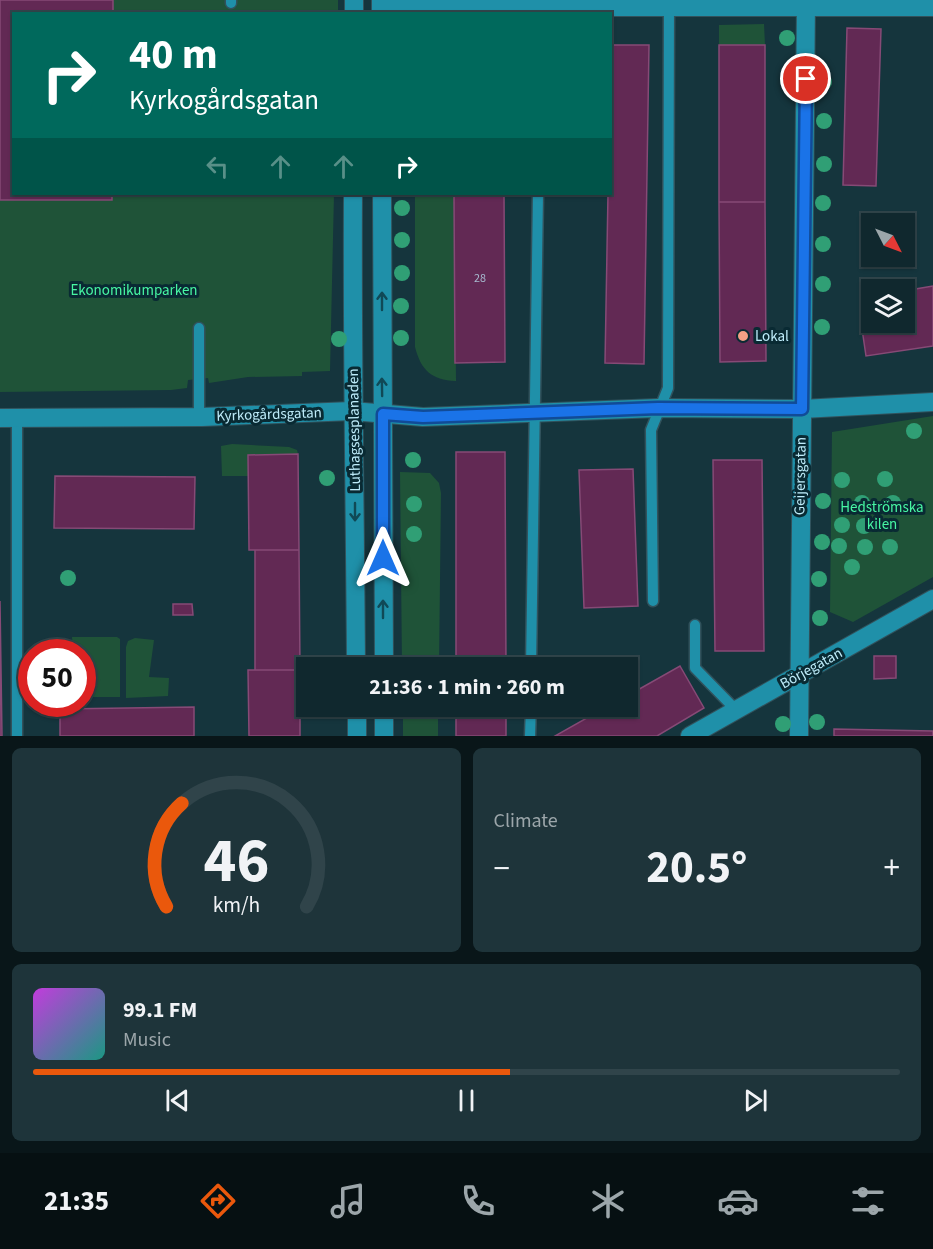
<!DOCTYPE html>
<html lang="en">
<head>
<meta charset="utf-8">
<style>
  body { margin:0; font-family:"Source Sans 3",sans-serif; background:#1e343a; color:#f1f3f6; height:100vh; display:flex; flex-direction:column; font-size:22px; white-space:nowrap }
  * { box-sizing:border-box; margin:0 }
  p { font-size:20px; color:#9ca6aa }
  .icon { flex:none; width:33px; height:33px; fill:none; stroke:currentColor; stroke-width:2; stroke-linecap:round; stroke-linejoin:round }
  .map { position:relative; height:736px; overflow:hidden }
  .details { display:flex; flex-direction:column; gap:12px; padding:12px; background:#091619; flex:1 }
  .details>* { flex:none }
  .top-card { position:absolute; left:12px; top:12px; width:600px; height:183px; border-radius:0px; box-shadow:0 2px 4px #0004,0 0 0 2px #30444a; background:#00695c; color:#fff; overflow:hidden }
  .needle { width:39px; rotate:132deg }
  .controls { position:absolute; left:861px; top:213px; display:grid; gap:12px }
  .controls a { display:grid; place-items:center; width:54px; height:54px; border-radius:0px; background:#10282e; box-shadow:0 2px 4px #0004,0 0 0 2px #30444a; font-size:30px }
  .speed { position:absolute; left:18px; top:639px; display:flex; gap:12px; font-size:30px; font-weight:700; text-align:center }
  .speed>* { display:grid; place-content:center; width:78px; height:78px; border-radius:50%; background:#10282e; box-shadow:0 2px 4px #0004,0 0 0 2px #30444a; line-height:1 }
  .speed .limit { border:9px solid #d22; background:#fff; color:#111 }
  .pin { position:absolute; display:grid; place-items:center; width:51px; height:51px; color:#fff; margin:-26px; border:3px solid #fff; border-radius:50%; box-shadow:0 2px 6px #0007 }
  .me { position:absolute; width:66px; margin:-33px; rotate:0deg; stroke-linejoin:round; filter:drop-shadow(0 0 4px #0008) }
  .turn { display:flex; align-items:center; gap:21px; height:126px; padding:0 18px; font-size:27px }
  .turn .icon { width:78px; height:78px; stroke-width:2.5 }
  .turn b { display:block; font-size:42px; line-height:51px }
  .lanes { display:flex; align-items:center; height:57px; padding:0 18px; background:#0003; justify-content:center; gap:30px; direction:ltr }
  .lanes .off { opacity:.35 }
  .big { font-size:45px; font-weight:700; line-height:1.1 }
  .details .widget { flex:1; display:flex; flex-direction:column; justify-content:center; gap:9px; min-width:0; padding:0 21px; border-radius:9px; background:#1e343a }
  .details .dial { align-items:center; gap:0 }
  .dial svg { height:156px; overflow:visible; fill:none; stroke:#30444a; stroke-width:7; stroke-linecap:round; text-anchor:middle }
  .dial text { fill:#f1f3f6; stroke:none }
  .song { display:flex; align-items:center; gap:18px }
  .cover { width:72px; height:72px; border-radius:9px; background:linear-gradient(135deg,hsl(290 70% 55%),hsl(170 70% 35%)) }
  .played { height:6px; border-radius:3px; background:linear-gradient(90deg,#ea580c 55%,#30444a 55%) }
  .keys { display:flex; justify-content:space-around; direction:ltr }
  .heat { display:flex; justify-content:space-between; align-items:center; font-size:33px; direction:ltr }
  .details .tiles { flex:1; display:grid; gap:12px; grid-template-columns:1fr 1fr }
  .widget:last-child { grid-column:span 2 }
  .trip { position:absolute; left:296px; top:657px; width:342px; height:60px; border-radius:0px; background:#10282e; box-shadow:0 2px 4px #0004,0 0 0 2px #30444a; font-weight:700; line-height:60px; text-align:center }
  .dock { display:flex; height:96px; justify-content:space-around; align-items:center; background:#061012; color:#9ca6aa }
  .dock .icon { width:42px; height:42px }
  .dock .active { color:#ea580c }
  .dock b { font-size:27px; color:#f1f3f6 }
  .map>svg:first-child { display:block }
  .green { fill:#1f5338 }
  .building { fill:#622954; stroke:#864a76; stroke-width:1.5 }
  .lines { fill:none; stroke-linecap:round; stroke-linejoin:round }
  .service-casing { stroke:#31525c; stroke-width:13 }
  .minor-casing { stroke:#31525c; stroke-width:20 }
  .tertiary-casing { stroke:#31525c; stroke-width:20 }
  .secondary-casing { stroke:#31525c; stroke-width:20 }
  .service { stroke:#1f90a9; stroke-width:10 }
  .minor { stroke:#1f90a9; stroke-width:18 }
  .tertiary { stroke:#1f90a9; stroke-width:18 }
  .secondary { stroke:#1f90a9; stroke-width:18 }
  .tree { fill:#309f75 }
  .oneway { stroke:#104956 }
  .route-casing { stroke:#114b97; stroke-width:15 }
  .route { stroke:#1a73e8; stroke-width:10 }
  .poi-dot { fill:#f39f85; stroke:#092a33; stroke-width:2 }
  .labels { text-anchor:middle; stroke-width:6; stroke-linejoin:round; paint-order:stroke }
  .number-label { font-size:12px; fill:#a7bbd0 }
  .park-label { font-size:15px; fill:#47f6a3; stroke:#092a33 }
  .poi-label { font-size:15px; fill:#beecfa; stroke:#092a33; text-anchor:start }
  .street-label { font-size:15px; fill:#beecfa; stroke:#092a33 }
</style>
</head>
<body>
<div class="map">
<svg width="933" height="736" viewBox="0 0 933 736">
  <rect width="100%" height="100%" fill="#15353d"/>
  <path class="green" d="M0 0H338V14H14V194H334L330 371 302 372V376L248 377 209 383 208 378 188 380 187 388 171 390 0 392Z
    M764 24 765 45H719V25Z
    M415 194H454L456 381C431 380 421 370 415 347Z
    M933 416V577L853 622 830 612 832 432Z
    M232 444 289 447 297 450 298 454 248 455V476H222L221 446Z
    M400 472 430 473 439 483 441 493 439 667H402Z
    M72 637H117L120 639V697H83L82 652H73Z
    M135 638 154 640 149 677 169 678 168 696 126 698V647L128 641Z
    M403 707H438V736H403Z"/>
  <path class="building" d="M0 0H113V14H14V194H112V200H0Z
    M847 28 881 29 876 186 843 185Z
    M610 45H649L644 364 605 363 608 194H610Z
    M719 45H765V202H719Z
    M454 194H504L505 362 455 363Z
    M719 202H765L766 361 720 362Z
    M933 286V346L866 356 861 322H904V291Z
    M456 452H505L506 668H456Z
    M298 454 299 550H249L248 455Z
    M713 460H762L764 651H715Z
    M633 469 638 606 584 608 579 470Z
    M55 476 195 477 194 529 54 528Z
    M255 550H299L300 670H255Z
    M0 601 2 736H0Z
    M173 604H192L193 615H173Z
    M874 656H896V678L874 679Z
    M680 666 704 708 657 736H555L608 706H627V696Z
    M248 670H300V736H249Z
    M456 706H506V736H456Z
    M194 707V736H60V709Z
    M834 729 933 731V736H834Z"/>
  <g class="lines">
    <defs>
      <path id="service" d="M231 3V0
        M199 417V328
        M653 601 651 430 668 388 669 3
        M695 625V668L736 710
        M531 668 538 194
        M17 736V418
        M530 736 531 706"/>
      <path id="minor" d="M381 7H933
        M690 736 933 599
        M799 736 806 0"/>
      <path id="tertiary" d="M0 418 202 417 352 411 423 417 658 408 802 409 933 402"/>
      <path id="secondary" d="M354 14V0
        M381 14V0
        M353 194C352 352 355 509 356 668
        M382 194 384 668
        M357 706V736
        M384 706V736"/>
    </defs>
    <use href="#service" class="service-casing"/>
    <use href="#minor" class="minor-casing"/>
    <use href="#tertiary" class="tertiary-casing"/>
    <use href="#secondary" class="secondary-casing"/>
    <use href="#service" class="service"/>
    <use href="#minor" class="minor"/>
    <use href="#tertiary" class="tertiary"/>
    <use href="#secondary" class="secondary"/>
  </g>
  <g class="tree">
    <circle cx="787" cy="38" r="8"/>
    <circle cx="788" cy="80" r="8"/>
    <circle cx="824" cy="82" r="8"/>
    <circle cx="824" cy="121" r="8"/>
    <circle cx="824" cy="164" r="8"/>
    <circle cx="823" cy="203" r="8"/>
    <circle cx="402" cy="208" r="8"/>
    <circle cx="402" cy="240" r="8"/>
    <circle cx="823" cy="244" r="8"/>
    <circle cx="402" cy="273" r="8"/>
    <circle cx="823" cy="284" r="8"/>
    <circle cx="401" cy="306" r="8"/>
    <circle cx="822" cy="327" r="8"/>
    <circle cx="401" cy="338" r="8"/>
    <circle cx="339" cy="339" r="8"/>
    <circle cx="914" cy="431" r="8"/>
    <circle cx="413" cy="460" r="8"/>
    <circle cx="327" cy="478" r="8"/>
    <circle cx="885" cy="479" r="8"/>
    <circle cx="842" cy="480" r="8"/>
    <circle cx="823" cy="501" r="8"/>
    <circle cx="862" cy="503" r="8"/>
    <circle cx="893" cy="503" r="8"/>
    <circle cx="414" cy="504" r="8"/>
    <circle cx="842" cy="525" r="8"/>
    <circle cx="864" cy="526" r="8"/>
    <circle cx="414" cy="534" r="8"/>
    <circle cx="822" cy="542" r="8"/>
    <circle cx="839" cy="546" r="8"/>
    <circle cx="865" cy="547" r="8"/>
    <circle cx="890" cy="547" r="8"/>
    <circle cx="852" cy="567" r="8"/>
    <circle cx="68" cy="578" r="8"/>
    <circle cx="819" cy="579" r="8"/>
    <circle cx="820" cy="618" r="8"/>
    <circle cx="817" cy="722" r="8"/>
    <circle cx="783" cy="724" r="8"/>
  </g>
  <defs><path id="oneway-shaft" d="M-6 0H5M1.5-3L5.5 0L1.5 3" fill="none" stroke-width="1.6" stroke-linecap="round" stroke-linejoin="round" transform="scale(1.5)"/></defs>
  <g class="oneway">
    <use href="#oneway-shaft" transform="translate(382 301) rotate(-90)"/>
    <use href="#oneway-shaft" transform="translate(382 387) rotate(-91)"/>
    <use href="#oneway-shaft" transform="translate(355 512) rotate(90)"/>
    <use href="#oneway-shaft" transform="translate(383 609) rotate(-90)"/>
  </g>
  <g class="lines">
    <defs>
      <path id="route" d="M383 558V414L423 417 658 408 802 409 806 79"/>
    </defs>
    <use href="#route" class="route-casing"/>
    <use href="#route" class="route"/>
  </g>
  <circle class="poi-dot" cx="743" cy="336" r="6"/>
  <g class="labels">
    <g class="number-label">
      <text x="480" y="282">28</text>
    </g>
    <g class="park-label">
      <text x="134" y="295">Ekonomikumparken</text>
      <text x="882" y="512">Hedströmska<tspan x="882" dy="17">kilen</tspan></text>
    </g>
    <g class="poi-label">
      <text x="755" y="341">Lokal</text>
    </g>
    <g class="street-label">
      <text transform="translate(269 414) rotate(-2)" y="5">Kyrkogårdsgatan</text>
      <text transform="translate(354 430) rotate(-91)" y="5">Luthagsesplanaden</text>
      <text transform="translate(800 476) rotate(-89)" y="5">Geijersgatan</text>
      <text transform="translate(811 668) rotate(-29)" y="5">Börjegatan</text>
    </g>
  </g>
</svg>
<div class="controls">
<a><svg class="needle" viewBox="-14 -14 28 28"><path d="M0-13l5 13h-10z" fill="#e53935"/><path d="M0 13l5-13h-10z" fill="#9ca6aa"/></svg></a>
<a><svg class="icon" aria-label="layers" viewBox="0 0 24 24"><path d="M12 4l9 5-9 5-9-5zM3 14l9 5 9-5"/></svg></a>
</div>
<div class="speed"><div class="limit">50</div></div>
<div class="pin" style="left:806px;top:79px;background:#d93025"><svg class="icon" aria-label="arrive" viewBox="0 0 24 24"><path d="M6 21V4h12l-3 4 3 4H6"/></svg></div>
<svg class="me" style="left:383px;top:558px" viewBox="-20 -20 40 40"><path d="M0-17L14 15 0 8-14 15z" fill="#1a73e8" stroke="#fff" stroke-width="4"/></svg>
<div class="trip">21:36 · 1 min · 260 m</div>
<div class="top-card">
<div class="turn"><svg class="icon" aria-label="right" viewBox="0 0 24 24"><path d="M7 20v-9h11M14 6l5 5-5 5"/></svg><div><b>40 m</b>Kyrkogårdsgatan</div></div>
<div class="lanes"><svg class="icon off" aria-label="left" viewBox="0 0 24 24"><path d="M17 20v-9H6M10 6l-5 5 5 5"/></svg><svg class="icon off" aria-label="ahead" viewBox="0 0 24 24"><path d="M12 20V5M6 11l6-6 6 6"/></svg><svg class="icon off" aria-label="ahead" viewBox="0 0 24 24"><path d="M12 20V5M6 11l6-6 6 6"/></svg><svg class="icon" aria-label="right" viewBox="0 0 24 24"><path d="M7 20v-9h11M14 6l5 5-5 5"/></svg></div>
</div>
</div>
<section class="details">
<div class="tiles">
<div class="widget dial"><svg viewBox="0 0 100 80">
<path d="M14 69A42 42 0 1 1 86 69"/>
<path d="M14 69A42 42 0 0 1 22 16" stroke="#ea580c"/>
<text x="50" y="56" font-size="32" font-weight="700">46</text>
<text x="50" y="72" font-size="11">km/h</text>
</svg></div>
<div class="widget"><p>Climate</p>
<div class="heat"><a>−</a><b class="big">20.5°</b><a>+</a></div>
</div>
<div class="widget">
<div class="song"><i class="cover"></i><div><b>99.1 FM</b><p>Music</p></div></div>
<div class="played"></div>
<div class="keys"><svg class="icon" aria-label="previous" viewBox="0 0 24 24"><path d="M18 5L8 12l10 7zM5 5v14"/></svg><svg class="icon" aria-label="pause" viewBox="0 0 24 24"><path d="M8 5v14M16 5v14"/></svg><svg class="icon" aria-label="next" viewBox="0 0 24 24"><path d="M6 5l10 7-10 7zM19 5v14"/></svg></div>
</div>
</div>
</section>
<nav class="dock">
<b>21:35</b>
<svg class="icon active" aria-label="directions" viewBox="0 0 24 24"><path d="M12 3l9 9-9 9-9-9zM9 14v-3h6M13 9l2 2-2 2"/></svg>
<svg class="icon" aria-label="music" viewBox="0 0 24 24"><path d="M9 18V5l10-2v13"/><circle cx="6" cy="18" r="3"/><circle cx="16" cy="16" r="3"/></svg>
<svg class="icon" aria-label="phone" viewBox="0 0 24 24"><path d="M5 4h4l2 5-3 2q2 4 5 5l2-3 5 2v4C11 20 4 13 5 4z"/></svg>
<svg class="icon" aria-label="climate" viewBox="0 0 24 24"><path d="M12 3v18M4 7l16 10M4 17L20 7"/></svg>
<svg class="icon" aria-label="car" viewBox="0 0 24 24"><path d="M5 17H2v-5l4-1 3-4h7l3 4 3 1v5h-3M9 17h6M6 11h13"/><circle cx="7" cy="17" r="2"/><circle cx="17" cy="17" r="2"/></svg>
<svg class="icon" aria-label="filters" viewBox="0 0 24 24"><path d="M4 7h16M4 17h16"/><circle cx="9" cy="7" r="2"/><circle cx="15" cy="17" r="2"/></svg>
</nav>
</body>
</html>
